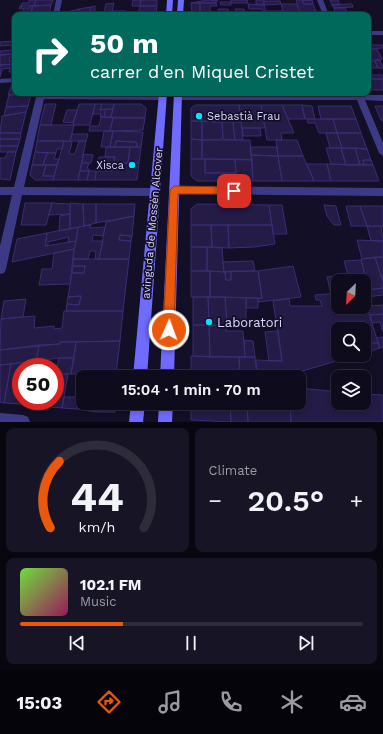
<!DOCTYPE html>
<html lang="en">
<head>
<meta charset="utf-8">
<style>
  body { margin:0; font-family:"Work Sans",sans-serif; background:#171425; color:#f1f3f6; height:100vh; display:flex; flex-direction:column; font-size:15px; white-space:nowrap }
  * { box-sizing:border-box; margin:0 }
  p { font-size:13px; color:#9b9ba3 }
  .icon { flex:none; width:22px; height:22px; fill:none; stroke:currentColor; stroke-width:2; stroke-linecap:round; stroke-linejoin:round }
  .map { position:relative; height:422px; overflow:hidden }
  .side { display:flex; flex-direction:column; gap:6px; padding:6px; background:#08060f; flex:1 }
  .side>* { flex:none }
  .top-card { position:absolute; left:12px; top:12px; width:359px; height:84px; border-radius:8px; box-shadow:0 2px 6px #0003,0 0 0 1px #2e2b3b; background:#00695c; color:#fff; overflow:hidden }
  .needle { width:26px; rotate:204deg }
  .fabs { position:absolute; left:331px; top:274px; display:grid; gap:8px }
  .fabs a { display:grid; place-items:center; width:40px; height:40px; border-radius:8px; background:#0e0b1c; box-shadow:0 2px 6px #0003,0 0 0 1px #2e2b3b; font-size:20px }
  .speed { position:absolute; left:12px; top:358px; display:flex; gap:8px; font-size:20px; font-weight:700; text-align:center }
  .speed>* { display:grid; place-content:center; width:52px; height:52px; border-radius:50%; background:#0e0b1c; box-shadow:0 2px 6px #0003,0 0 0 1px #2e2b3b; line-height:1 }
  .speed .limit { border:6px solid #d22; background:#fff; color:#111 }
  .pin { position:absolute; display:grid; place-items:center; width:34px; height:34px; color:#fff; margin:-17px; border-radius:8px; box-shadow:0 2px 6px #0006 }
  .me { position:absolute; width:44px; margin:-22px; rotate:2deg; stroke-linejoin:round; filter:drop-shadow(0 0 3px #0008) }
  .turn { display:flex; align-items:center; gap:14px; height:84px; padding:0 12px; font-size:18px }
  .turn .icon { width:52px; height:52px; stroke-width:2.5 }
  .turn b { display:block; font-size:28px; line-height:34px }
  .big { font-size:30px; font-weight:600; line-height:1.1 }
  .side .widget { flex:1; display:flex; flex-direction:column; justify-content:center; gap:6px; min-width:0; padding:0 14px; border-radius:8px; background:#171425 }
  .side .dial { align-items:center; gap:0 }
  .dial svg { height:104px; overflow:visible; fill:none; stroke:#2e2b3b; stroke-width:7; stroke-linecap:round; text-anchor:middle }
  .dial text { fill:#f1f3f6; stroke:none }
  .song { display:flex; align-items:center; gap:12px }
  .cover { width:48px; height:48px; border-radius:6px; background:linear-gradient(135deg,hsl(100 70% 55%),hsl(330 70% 35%)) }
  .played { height:4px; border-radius:2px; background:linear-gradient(90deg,#ea580c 30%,#2e2b3b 30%) }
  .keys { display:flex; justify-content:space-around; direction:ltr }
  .heat { display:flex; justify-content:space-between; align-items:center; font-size:22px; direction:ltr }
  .side .tiles { flex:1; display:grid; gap:6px; grid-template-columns:1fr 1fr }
  .widget:last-child { grid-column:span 2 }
  .trip { position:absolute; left:76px; top:370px; width:230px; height:40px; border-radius:8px; background:#0e0b1c; box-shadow:0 2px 6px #0003,0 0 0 1px #2e2b3b; font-weight:600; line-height:40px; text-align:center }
  .tab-bar { display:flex; height:64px; justify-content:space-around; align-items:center; background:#06040b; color:#9b9ba3 }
  .tab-bar .icon { width:28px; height:28px }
  .tab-bar .current { color:#ea580c }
  .tab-bar b { font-size:18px; color:#f1f3f6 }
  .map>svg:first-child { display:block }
  .building { fill:#241b47; stroke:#3b2d73 }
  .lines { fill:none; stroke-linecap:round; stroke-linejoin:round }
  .minor { fill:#3d3a85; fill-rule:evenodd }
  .secondary { fill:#6f6bff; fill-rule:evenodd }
  .route { fill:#ea580c; stroke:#983908 }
  .poi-dot { fill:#00e5ff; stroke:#130f26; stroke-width:1.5 }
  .labels { text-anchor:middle; stroke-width:3.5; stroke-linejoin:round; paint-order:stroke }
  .poi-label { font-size:11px; fill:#d9d4ff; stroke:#130f26; text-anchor:start }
  .street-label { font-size:11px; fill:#d9d4ff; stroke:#130f26 }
  .near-poi-label { font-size:13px; fill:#d9d4ff; stroke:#130f26; text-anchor:start }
</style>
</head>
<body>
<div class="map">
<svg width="383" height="422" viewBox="0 0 383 422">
  <rect width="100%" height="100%" fill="#130f26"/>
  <path class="building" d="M29 0H36L34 6H21L22 3H29Z
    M36 0H53L51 5 34 6Z
    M133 0H141L140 6H132Z
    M141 0H157V6H140Z
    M208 0 218 1H216V3H191Z
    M231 0H247L248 3H231Z
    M256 0H263L264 5 256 4Z
    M296 0H312H302L304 4H313L316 11 300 13Z
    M302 0H312L313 4H304Z
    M330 0H338L340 5H332Z
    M264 1H280L281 4 264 5Z
    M220 2H231V5H221Z
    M114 3 111 15H89L91 7 95 6V13L104 12 106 4Z
    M191 3H200V14H192Z
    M200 3H216L217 6H210V12H220V14H200Z
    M248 4 264 5 267 15H264L262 9H249Z
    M281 4H297L300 13 284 14Z
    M348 4H352L353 7 334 8 332 5Z
    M51 5 49 15H30L33 6Z
    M20 6H22L21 8H30V6H33L30 15H22L24 9H19Z
    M140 6H157L156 14H138Z
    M91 7 90 12 79 13V9Z
    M334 8H345L348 14 336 15Z
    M79 9V15H63V13Z
    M218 9H228L229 13H236L235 9H244L245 15H220Z
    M112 11H126L125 14H111Z
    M266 11H283L284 14 267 15Z
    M316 11 317 15H300V13Z
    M15 41V45L0 46V42Z
    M368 45H383V48L368 49Z
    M368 49H377L382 59 368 61Z
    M15 50V54L0 55V51Z
    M15 54V57H10L9 61 15 60V64L0 65V55Z
    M380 60 383 68H378L375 61Z
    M368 61H375L378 68H368Z
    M15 64 14 72H9L10 68 2 69 0 77V65Z
    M368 68 372 75H383V79H368Z
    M368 79H383V90H373L368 88Z
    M12 84H15V93L31 94 8 95Z
    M31 94 28 106 6 107 9 95Z
    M45 104H56L51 125H40Z
    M79 104H95L90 125H73Z
    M95 104H102L100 110 106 109 104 117H100L101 114H93Z
    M102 104H114L113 109 100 110Z
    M114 104H141L146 108 145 118 111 117Z
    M196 105H239L240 113 218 114 219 122 191 121V108Z
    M239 105H261L265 128H242Z
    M261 105H282L294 133H281L282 140H267Z
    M282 105H302L305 119H288Z
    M302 105 312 106 315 119H305Z
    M28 106 26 112 4 116 6 107Z
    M318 106H351L356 119H321Z
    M375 106H383V120H381Z
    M106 109H113L111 117H104Z
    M67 110H77L73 123 63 122Z
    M26 112 21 133H0L2 116Z
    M101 117 113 118 110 131H89L90 126H99Z
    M113 118H145L143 130 110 131Z
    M307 119H333L337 133H319L315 123H308Z
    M333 119H356L361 133H337Z
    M191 121H202V140L191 139Z
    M202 121 222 122 223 139 202 140Z
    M222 122H233L235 140 223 139Z
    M233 122H241L243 140H235Z
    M40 125H74L70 141H37Z
    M242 128H260L261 136H243Z
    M104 131H113L110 147H101Z
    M113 131 143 132 141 147H137V143L135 142 116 141 115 147H110Z
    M0 133H21L20 139H0Z
    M326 133H337L342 148H330Z
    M337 133H361L367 149 342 148Z
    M72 134H88L86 141H70Z
    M0 139H20L18 146H0Z
    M191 139 202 140V159H191Z
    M202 140H250L252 160 202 159Z
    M276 140H297L303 156H278Z
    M37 141H64L62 149H57L56 153 35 152Z
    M64 141 72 142 69 154H75L79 141H86L78 180H53Z
    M116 141 135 142 137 143V147H115Z
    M0 146H18L16 152H0Z
    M106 147H130L128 163H114L115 157H105Z
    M130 147H141L139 163H128Z
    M250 147H277L278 156 251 155Z
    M326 148H341L346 165 331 164Z
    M341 148H355L360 165H346Z
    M355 148 367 149 371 160H363L364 165H360Z
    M8 152H16L10 180 0 179V158H5Z
    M35 152 47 153 43 165H32Z
    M47 153H56L54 159H59L57 165H43Z
    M83 154 93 155 91 163H82Z
    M251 155 278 156 282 181H253Z
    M278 156H303L314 181H282Z
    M99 157H115L114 163H98Z
    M191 159H205V173H236L235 159 252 160 253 181H197L191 176Z
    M205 159H235L236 173H205Z
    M363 160H371L373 165H364Z
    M82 163H89L87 169H89V171H80Z
    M98 163H139L137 180H95L96 171H112L113 167H97Z
    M307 164H327L331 181H314Z
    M327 164 373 165 379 181H331Z
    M32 165H46L43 176H54L53 180H35L30 175Z
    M46 165H57L54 176H43Z
    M80 171H89L87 180H78Z
    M89 171H96L95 180H87Z
    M25 203H52L46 225H21Z
    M52 203 70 204V214L49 215Z
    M70 203 83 204 84 226 70 229Z
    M83 204H96V223L84 226Z
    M96 204H135L134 216 96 223Z
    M197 204 269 205 272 225H191V209Z
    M269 205H282L287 234H273Z
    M324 205 336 206 341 225H334L327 216Z
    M346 206H360L367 226H351Z
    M360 206H383V226H367Z
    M70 214V229L59 231 60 216Z
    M134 216 132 236 120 235 119 240 131 241 129 259H99L106 222Z
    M91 225 90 228 105 227 103 236 93 235 92 241H103L99 259H95L96 251H90L88 259H73L78 227Z
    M191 225H211L212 247H191Z
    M211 225H228L229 248 212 247Z
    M228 225H272L275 244 254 247 229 248Z
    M367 226H381L383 241H371Z
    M78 227 76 241 68 242 69 237 48 242V246H45L47 233Z
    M47 233 45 246 76 241 74 249 12 262 17 239Z
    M120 235 132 236 131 241 119 240Z
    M357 240 383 241V257L362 259Z
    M191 247H207V271H191Z
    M207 247 222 248 224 272 207 271Z
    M74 249 70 284 39 285 42 269H52L54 253Z
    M375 257H383V282Z
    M375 257 383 282V288L369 290 361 259Z
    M73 259H129L123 311H66L67 304 79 305 81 296 68 297 72 273H84L85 266H73Z
    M361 260 369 290H364V281H338V293L331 294 327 277 348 275 344 261Z
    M253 261 255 271 224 272 223 262Z
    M73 266H85L84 273H72Z
    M293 266 301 297 258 302V298H262L258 271Z
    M191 271H210V297H191Z
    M210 271 225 272 226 280H231V271H258L262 298 210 297Z
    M231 271V280H226L225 272Z
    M383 288V295L367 297 370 306 383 305V314L370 315 364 297V290Z
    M338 293V307H364V297L378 343H364V329H338V343H336L340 360 282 377H257L256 360 282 361 273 301 289 299 290 306H322L320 300H316L315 295Z
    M81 296 79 305 67 304 68 297Z
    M193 297H208L209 325H193Z
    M208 297H225L227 326 209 325Z
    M225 297 246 298V322L227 321Z
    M246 298H258V308H246Z
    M26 299 23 317 1 319 4 301Z
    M64 311H123L120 341 60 342V344L0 350 1 319 35 316 34 328 54 326V329L62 328Z
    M383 314V332L380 322 372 323 370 315Z
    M193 325H209L210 357 193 356Z
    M209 325 227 326 226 331H243L245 357H210Z
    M278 331 282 361H269L265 332Z
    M383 337V347L380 348 377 338Z
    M244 340 253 341 255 357H245Z
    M120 341 116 374H71L76 342Z
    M60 342H76L74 358H59L36 361 39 345 60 344Z
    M364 343H378L380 348 364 353Z
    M39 345 36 361 0 365V350Z
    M339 355H356L340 360Z
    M191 356 239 357 240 377H191Z
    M239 357H255L257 377H240Z
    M59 358H74L71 374H55Z
    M44 360V367H21V401H23L22 404 4 403 11 364Z
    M11 364 4 403 0 402V365Z
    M55 374H68L62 408 51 407 52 401H55Z
    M82 374H101V377H83V403H97L96 412 77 409Z
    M101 374H116L119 375V377H101Z
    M299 388 338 392V403H364V394L383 395V422H291L290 403H299Z
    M64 397H79L77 409 62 408Z
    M23 401H38L37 406 22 404Z
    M38 401H52L51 407 37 406Z
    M97 403H115V412H96Z
    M191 403H230L231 422 191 420Z
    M230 403H247L248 422H231Z
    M247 403H290L291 422H248Z"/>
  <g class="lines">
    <path class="minor" d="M56 0H62L59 15H53Z
      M317 0H323L329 15H323Z
      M368 31H383V35H368Z
      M15 78V82L0 83V79Z
      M37 93 162 94 166 97 162 100 44 99 24 187 154 188 157 189 159 192 157 195 154 196 22 195 6 269 4 273 0 274V246L12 195H0V187H14Z
      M354 93H362L363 95H383V101L365 100 383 143V156L379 153 357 100H177L173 97 177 94 355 95Z
      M174 186 383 188V196L174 194 171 193 169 190 171 187Z
      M0 413 23 415 28 417 30 422H0Z"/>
    <path class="secondary" d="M167 0H173L172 15H166Z
      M178 0H184L183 15H177Z
      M159 93H167L147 377H133Z
      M174 93H182L174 377H160Z
      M131 403H145L143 422H129Z
      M159 403H173L172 422H158Z"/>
  </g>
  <path class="route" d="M174 186 234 187 238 191 234 194H178L174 330 173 334 169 336 165 334 163 330 170 190Z"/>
  <g class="poi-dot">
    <circle cx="199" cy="116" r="4"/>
    <circle cx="132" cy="165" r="4"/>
    <circle cx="209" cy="322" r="4"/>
  </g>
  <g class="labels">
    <g class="poi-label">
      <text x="207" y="120">Sebastià Frau</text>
      <text x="124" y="169" text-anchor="end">Xisca</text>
    </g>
    <g class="street-label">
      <text transform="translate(152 223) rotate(-85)" y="4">avinguda de Mossèn Alcover</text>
    </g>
    <g class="near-poi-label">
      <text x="217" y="327">Laboratori</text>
    </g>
  </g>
</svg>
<div class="fabs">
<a><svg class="needle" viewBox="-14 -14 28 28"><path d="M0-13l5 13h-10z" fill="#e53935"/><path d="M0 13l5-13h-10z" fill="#9b9ba3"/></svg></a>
<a><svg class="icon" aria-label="search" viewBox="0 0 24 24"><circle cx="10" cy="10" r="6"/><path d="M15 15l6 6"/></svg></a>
<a><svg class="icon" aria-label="layers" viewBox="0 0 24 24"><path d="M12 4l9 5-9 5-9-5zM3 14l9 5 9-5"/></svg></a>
</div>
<div class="speed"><div class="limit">50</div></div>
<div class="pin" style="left:234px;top:191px;background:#d93025"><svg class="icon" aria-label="arrive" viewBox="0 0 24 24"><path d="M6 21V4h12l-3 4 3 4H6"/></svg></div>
<svg class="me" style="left:169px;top:330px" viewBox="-20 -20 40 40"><circle r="17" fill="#ea580c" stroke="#fff" stroke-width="3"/><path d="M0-11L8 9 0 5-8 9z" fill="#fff"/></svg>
<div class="trip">15:04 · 1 min · 70 m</div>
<div class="top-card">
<div class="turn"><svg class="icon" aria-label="right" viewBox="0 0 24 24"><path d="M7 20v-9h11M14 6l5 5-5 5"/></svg><div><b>50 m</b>carrer d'en Miquel Cristet</div></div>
</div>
</div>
<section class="side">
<div class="tiles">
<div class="widget dial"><svg viewBox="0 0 100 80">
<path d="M14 69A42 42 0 1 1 86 69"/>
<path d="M14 69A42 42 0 0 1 21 18" stroke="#ea580c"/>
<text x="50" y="56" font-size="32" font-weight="700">44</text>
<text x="50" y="72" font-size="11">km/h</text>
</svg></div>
<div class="widget"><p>Climate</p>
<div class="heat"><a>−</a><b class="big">20.5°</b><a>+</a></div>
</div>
<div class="widget">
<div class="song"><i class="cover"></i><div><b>102.1 FM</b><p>Music</p></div></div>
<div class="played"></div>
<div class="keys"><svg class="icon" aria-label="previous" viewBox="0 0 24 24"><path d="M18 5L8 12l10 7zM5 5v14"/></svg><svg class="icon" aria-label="pause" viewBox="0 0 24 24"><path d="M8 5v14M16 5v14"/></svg><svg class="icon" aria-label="next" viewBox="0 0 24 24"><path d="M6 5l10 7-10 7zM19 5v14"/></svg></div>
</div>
</div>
</section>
<nav class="tab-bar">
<b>15:03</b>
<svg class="icon current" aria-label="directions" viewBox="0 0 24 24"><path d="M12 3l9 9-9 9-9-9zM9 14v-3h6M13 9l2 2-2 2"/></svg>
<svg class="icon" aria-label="music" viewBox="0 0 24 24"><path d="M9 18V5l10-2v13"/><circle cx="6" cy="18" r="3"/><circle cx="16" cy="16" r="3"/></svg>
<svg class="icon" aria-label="phone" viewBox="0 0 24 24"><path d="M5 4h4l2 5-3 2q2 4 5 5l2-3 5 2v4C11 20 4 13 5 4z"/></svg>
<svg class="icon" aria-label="climate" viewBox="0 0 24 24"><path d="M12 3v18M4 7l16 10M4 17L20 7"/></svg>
<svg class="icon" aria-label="car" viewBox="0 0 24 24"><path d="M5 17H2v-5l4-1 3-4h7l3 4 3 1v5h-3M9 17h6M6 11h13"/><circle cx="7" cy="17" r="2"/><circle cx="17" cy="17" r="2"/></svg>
</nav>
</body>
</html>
